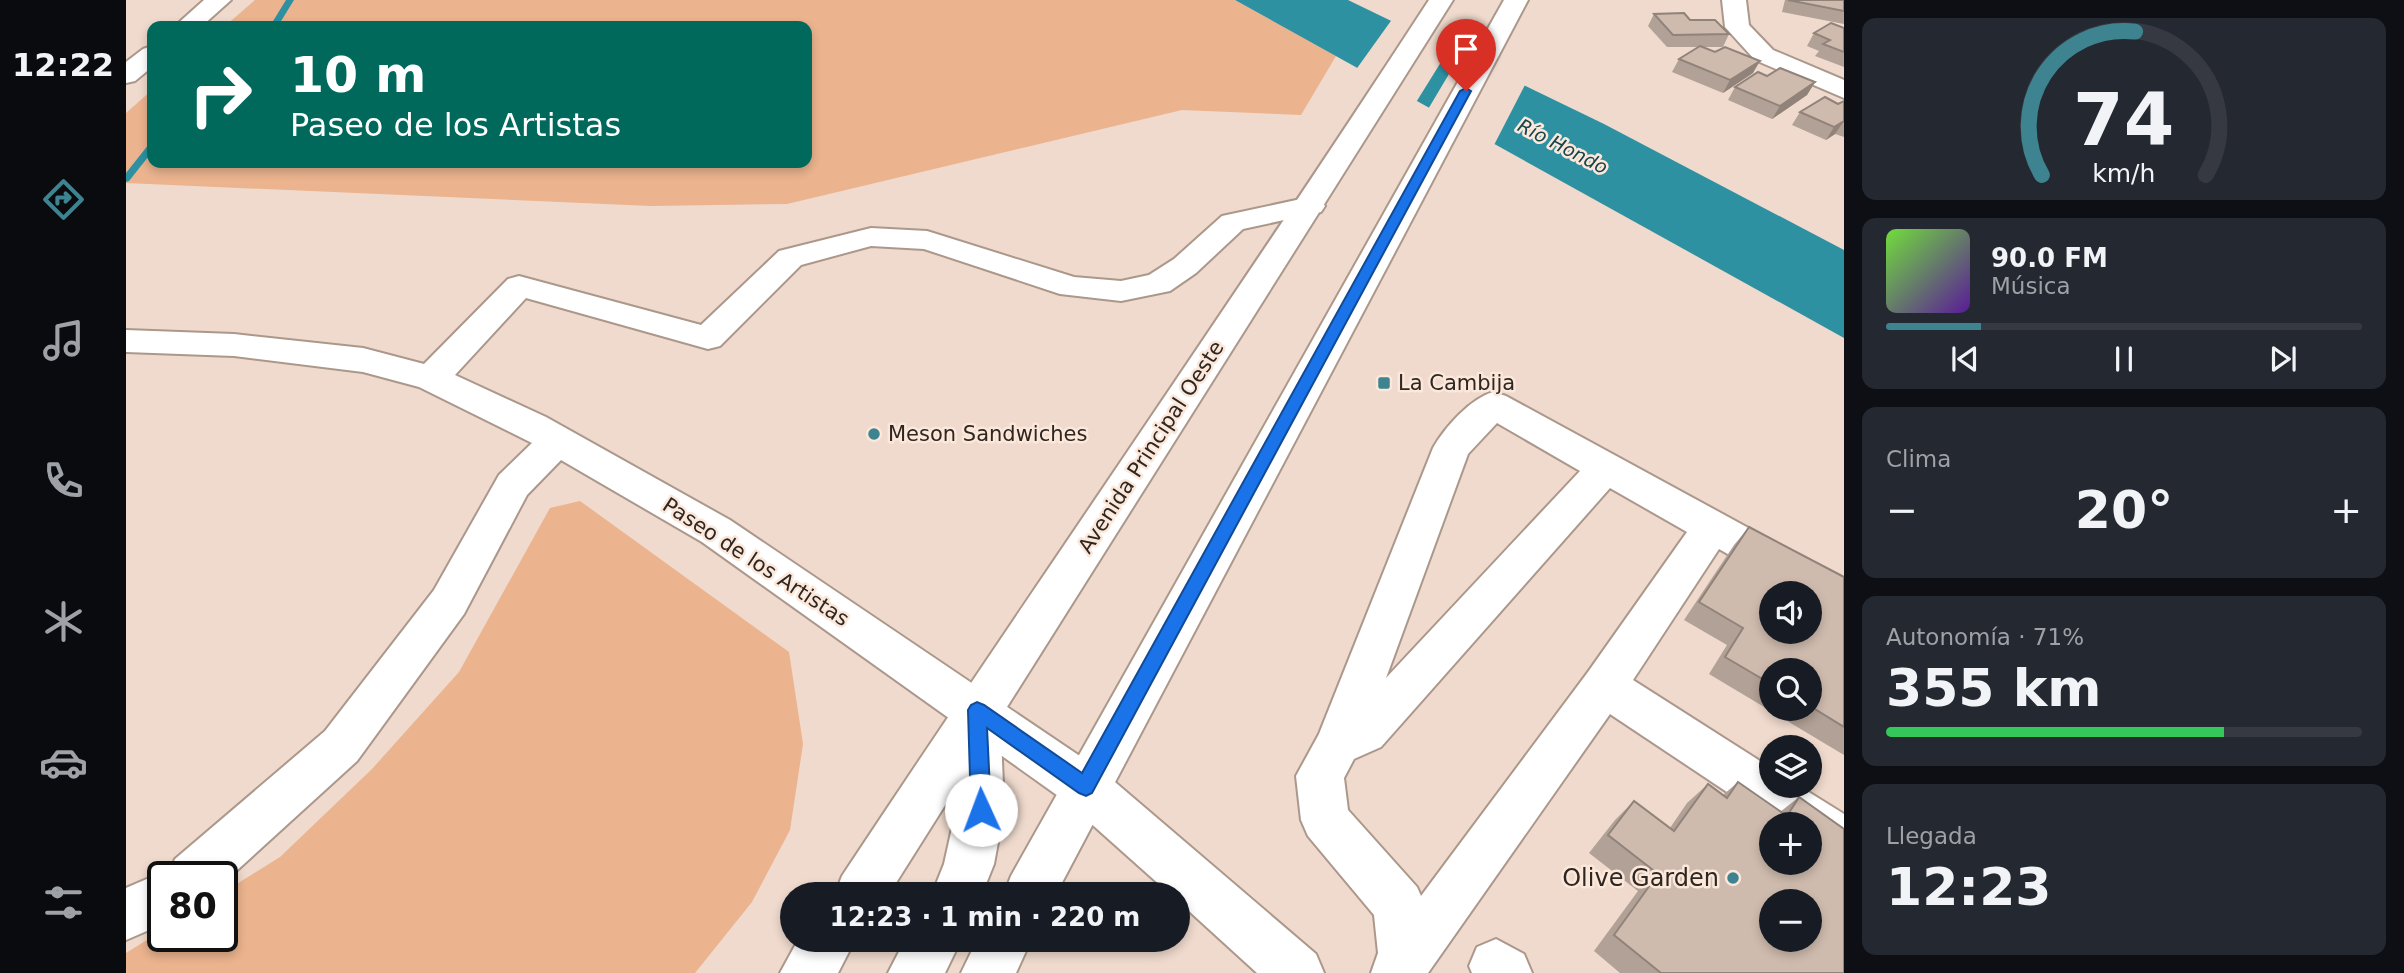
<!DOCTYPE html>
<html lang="es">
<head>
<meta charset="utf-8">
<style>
  body { margin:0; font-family:"DejaVu Sans",sans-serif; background:#242831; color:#f1f3f6; height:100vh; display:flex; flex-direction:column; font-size:26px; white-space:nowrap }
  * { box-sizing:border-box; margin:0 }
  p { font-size:23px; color:#9ea1a6 }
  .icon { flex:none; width:38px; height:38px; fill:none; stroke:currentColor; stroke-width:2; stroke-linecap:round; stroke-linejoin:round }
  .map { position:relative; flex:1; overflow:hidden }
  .details { display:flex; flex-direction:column; gap:18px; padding:18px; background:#0d0f14; width:560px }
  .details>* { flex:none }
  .top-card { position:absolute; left:21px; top:21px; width:665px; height:147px; border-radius:14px; box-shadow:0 4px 10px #0003; background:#00695c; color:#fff; overflow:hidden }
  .fabs { position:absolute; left:1633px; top:581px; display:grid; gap:14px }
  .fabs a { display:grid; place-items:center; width:63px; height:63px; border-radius:50%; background:#171b24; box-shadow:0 4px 10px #0003; font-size:35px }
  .speed { position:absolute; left:21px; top:861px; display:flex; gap:14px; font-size:35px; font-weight:700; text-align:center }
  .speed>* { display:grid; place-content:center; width:91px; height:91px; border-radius:50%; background:#171b24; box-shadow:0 4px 10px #0003; line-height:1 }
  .speed .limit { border:4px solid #111; border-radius:10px; background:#fff; color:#111 }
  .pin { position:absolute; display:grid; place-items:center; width:60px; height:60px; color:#fff; margin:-72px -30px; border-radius:50% 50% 50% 0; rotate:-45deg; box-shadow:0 0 7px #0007 }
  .pin .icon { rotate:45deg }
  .me { position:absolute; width:77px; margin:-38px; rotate:358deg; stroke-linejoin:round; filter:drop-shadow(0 0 5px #0008) }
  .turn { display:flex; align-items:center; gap:24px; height:147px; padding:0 28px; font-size:32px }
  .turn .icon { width:91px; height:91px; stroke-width:2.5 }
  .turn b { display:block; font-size:49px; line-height:60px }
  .big { font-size:52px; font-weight:800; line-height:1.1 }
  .details .card { flex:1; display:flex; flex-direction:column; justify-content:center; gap:10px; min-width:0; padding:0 24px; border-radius:14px; background:#242831 }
  .details .dial { align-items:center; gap:0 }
  .dial svg { height:182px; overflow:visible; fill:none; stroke:#363941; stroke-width:7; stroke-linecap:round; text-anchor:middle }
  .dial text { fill:#f1f3f6; stroke:none }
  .song { display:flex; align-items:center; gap:21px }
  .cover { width:84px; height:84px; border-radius:10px; background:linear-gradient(135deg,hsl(100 70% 55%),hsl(270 70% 35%)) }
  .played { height:7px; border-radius:4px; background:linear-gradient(90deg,#3e8390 20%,#363941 20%) }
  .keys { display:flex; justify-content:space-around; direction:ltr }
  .heat { display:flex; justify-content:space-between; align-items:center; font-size:38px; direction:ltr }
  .charge { height:10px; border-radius:5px; background:linear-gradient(90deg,#34c759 71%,#363941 0) }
  .trip { position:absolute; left:654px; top:882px; width:410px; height:70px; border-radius:35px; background:#171b24; box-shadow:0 4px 10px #0003; font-weight:800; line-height:70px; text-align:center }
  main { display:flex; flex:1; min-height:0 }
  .tab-bar { display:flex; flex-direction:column; width:126px; justify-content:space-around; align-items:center; background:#090b0e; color:#9ea1a6 }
  .tab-bar .icon { width:49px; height:49px }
  .tab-bar .current { color:#3e8390 }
  .tab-bar b { font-size:32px; color:#f1f3f6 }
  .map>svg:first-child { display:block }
  .green { fill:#ebb38e }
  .water { fill:#2d91a2 }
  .pier { fill:#efdacd }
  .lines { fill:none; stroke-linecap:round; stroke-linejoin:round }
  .stream { fill:#2d91a2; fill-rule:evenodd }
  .minor-casing { stroke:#ab988b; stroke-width:4 }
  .major-casing { stroke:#ab988b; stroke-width:4 }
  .highway-casing { stroke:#ab988b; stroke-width:4 }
  .minor { fill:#fff; fill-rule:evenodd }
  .major { fill:#fff; fill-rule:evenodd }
  .highway { fill:#fff; fill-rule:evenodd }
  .wall { fill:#b2a196; fill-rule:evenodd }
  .shaded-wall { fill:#91837a }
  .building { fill:#cfbbae; stroke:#91837a; stroke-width:2; fill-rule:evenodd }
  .route { fill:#1a73e8; stroke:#114b97; stroke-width:2 }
  .poi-dot { fill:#3e8390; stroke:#fce8da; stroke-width:2.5 }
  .labels { text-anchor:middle; stroke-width:5; stroke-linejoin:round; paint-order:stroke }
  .far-water-label { font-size:19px; font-style:italic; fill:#17434a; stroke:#fce8da }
  .poi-label { font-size:21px; fill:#2e2621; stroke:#fce8da; text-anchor:start }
  .street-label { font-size:21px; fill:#2e2621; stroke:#fce8da }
  .near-poi-label { font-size:24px; fill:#2e2621; stroke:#fce8da; text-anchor:end }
</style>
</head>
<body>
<main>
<nav class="tab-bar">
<b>12:22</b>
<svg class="icon current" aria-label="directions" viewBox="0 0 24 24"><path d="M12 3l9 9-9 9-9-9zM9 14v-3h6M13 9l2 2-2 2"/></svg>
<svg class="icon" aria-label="music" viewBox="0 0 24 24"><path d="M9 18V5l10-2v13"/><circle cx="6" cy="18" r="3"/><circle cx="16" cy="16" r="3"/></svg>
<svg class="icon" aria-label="phone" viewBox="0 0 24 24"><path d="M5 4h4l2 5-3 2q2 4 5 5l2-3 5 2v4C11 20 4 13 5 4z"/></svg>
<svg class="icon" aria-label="climate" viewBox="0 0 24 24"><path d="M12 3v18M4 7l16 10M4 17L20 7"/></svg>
<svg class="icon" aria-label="car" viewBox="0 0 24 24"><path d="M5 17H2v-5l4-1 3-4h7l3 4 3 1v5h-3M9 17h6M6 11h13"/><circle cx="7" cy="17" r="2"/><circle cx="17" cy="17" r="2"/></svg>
<svg class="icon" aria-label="filters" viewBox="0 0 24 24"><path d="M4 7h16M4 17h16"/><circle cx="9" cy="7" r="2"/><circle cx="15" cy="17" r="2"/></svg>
</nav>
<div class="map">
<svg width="1718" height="973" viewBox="0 0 1718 973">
  <rect width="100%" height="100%" fill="#efdacd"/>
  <path class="green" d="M129 0H1109L1210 56 1175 115 1056 110 661 204 525 206 0 183V113L26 90V163H681V26H99Z
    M454 501 663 652 677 744 664 830 626 902 569 973H0V953L37 930V936H96V893L154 857 246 769 333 672 424 508Z"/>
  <path class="water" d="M1109 0H1222L1478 124 1718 250V338Z"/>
  <path class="pier" d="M1267 18 1325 46 1289 104 1229 71Z
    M1336 52 1400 83 1367 147 1301 111Z"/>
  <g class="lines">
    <path class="stream" d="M160 0H168L152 26H144Z
      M26 143V152L3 181 0 182V173L23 144Z"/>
    <defs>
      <path id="minor" d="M78 0H105L76 26H49Z
        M1596 0H1620L1623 25 1647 50 1718 80V98L1629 60 1599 27Z
        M26 46V67L9 81 0 83V62L17 49Z
        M1184 197 1195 200 1199 206 1195 212 1117 229 1070 273 1044 291 995 301 934 294 798 249 745 246 675 265 594 346 582 349 400 298 329 375 420 417 604 520 976 771 1190 954 1198 973H1131L1052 901V894H1044L942 803 576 542 435 460 401 495 338 614 231 761 96 884V877H37V924L0 940V888L37 872 43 874 49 859 199 731 308 590 373 475 406 443 293 387 237 372 108 356 0 352V330L108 334 237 348 298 364 382 279 393 276 575 325 653 251 745 228 801 231 948 277 995 281 1023 275 1048 259 1096 216Z
        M1367 392 1380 396 1718 580V617L1684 601V593H1670L1593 549 1507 680 1645 768V786H1673L1718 814V866L1684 847V824H1649L1484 714 1302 973H1245L1252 953 1248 915 1182 836 1175 820 1170 776 1193 734 1307 448C1319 427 1344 399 1367 392ZM1371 423 1454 471 1260 678 1342 454ZM1484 488 1561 532 1462 672 1295 896 1291 887 1222 810 1218 778 1228 759 1255 747Z
        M1370 939 1398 954 1406 973H1346L1343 966 1351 947Z"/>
      <path id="major" d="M1303 0H1327L763 894H709L716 876C910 583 1111 295 1303 0Z
        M1378 0H1402L930 894H878L885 876Z
        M672 940H729L712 973H654Z
        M851 940H905L890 973H835Z"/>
      <path id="highway" d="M851 691 867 697 874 711 878 810 868 864 856 894H806L818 864 830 810 828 711 835 697Z
        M779 940H835L819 973H762Z"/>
    </defs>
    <use href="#minor" class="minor-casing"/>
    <use href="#major" class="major-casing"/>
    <use href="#highway" class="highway-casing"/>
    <use href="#minor" class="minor"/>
    <use href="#major" class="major"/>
    <use href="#highway" class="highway"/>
  </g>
  <path class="wall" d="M1659 0H1718V24L1656 12Z
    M1528 14 1564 20 1603 34 1597 47H1576L1627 73 1597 93 1546 72 1553 59 1572 47H1541L1522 26Z
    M1718 28V67L1689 56 1693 51 1681 46 1688 33Z
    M1641 76 1689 82 1681 95 1646 119 1602 100 1609 87Z
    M1718 101V137L1709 134 1700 140 1666 125 1674 112 1712 104Z
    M1623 527 1718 577V755L1583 674 1601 645 1558 620 1608 545ZM1645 670H1684V709H1645Z
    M1612 782 1654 812 1673 797 1718 973H1494L1468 951 1512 891 1463 853 1489 820 1508 801 1544 828 1561 803 1582 784 1597 795Z"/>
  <path class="shaded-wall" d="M1634 61 1627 73 1597 93 1604 80Z
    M1689 82 1681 95 1646 119 1654 106Z
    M1718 121 1709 134 1700 140 1708 127Z"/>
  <path class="building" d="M1662 0H1718V11Z
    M1558 13 1564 20H1589L1603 34 1547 35 1528 14Z
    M1705 23 1718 28V52L1697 44 1704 40 1688 33Z
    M1574 46 1589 52 1599 47 1634 61 1604 80 1553 59Z
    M1654 68 1689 82 1654 106 1609 87 1632 72 1641 76Z
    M1699 97 1712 104 1718 101V121L1708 127 1674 112Z
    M1623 527 1718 577V727L1684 706V670H1645V684L1599 657 1617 628 1573 602ZM1645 593H1684V632H1645Z
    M1612 782 1661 816 1673 797 1718 829V973H1535L1488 935 1532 874 1482 835 1508 801 1548 831 1582 784 1601 798ZM1645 824H1684V863H1645ZM1645 901H1684V940H1645Z"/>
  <path class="route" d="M1340 88 1345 91 966 793 960 796 953 793 861 728 865 810 862 816 855 819 847 816 845 810 842 710 845 705 851 702 858 705 956 773 1334 91Z"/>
  <g class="poi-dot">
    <rect x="1251" y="376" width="14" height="14" rx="3.5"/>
    <circle cx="748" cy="434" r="7"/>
    <circle cx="1607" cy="878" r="7"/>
  </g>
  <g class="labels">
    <g class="far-water-label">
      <text transform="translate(1437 146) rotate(27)" y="7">Río Hondo</text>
    </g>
    <g class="poi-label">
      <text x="1272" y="390">La Cambija</text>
      <text x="762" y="441">Meson Sandwiches</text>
    </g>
    <g class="street-label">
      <text transform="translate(1025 447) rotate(-57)" y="7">Avenida Principal Oeste</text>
      <text transform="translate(630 562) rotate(33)" y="7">Paseo de los Artistas</text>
    </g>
    <g class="near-poi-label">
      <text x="1593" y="886">Olive Garden</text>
    </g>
  </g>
</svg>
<div class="fabs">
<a><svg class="icon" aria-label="sound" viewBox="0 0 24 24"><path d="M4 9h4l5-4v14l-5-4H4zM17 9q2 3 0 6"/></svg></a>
<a><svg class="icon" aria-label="search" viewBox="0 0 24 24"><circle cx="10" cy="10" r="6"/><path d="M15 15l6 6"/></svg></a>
<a><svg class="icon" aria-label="layers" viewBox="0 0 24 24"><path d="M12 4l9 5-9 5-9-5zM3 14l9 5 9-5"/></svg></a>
<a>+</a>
<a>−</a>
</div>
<div class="speed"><div class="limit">80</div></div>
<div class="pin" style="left:1340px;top:91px;background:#d93025"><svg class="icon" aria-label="arrive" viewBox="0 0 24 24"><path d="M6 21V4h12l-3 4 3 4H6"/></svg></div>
<svg class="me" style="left:855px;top:810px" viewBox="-20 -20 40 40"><circle r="19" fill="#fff"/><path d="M0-13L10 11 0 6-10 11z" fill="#1a73e8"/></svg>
<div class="trip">12:23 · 1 min · 220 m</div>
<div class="top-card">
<div class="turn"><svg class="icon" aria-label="right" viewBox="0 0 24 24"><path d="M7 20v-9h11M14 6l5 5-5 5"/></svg><div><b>10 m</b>Paseo de los Artistas</div></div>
</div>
</div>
<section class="details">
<div class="card dial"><svg viewBox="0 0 100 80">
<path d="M14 69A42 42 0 1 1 86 69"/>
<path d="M14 69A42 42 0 0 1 55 6" stroke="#3e8390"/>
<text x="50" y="56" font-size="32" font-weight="700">74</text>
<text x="50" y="72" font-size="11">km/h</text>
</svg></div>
<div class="card">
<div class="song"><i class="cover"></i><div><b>90.0 FM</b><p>Música</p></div></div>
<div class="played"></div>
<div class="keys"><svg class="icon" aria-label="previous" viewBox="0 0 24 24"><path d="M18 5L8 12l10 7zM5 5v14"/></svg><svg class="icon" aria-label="pause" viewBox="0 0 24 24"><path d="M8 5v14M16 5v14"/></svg><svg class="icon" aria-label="next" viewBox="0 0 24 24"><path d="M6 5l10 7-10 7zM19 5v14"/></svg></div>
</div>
<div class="card"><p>Clima</p>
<div class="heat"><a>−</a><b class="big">20°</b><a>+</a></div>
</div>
<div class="card"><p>Autonomía · 71%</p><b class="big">355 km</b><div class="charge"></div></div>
<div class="card"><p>Llegada</p><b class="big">12:23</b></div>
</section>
</main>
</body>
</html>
